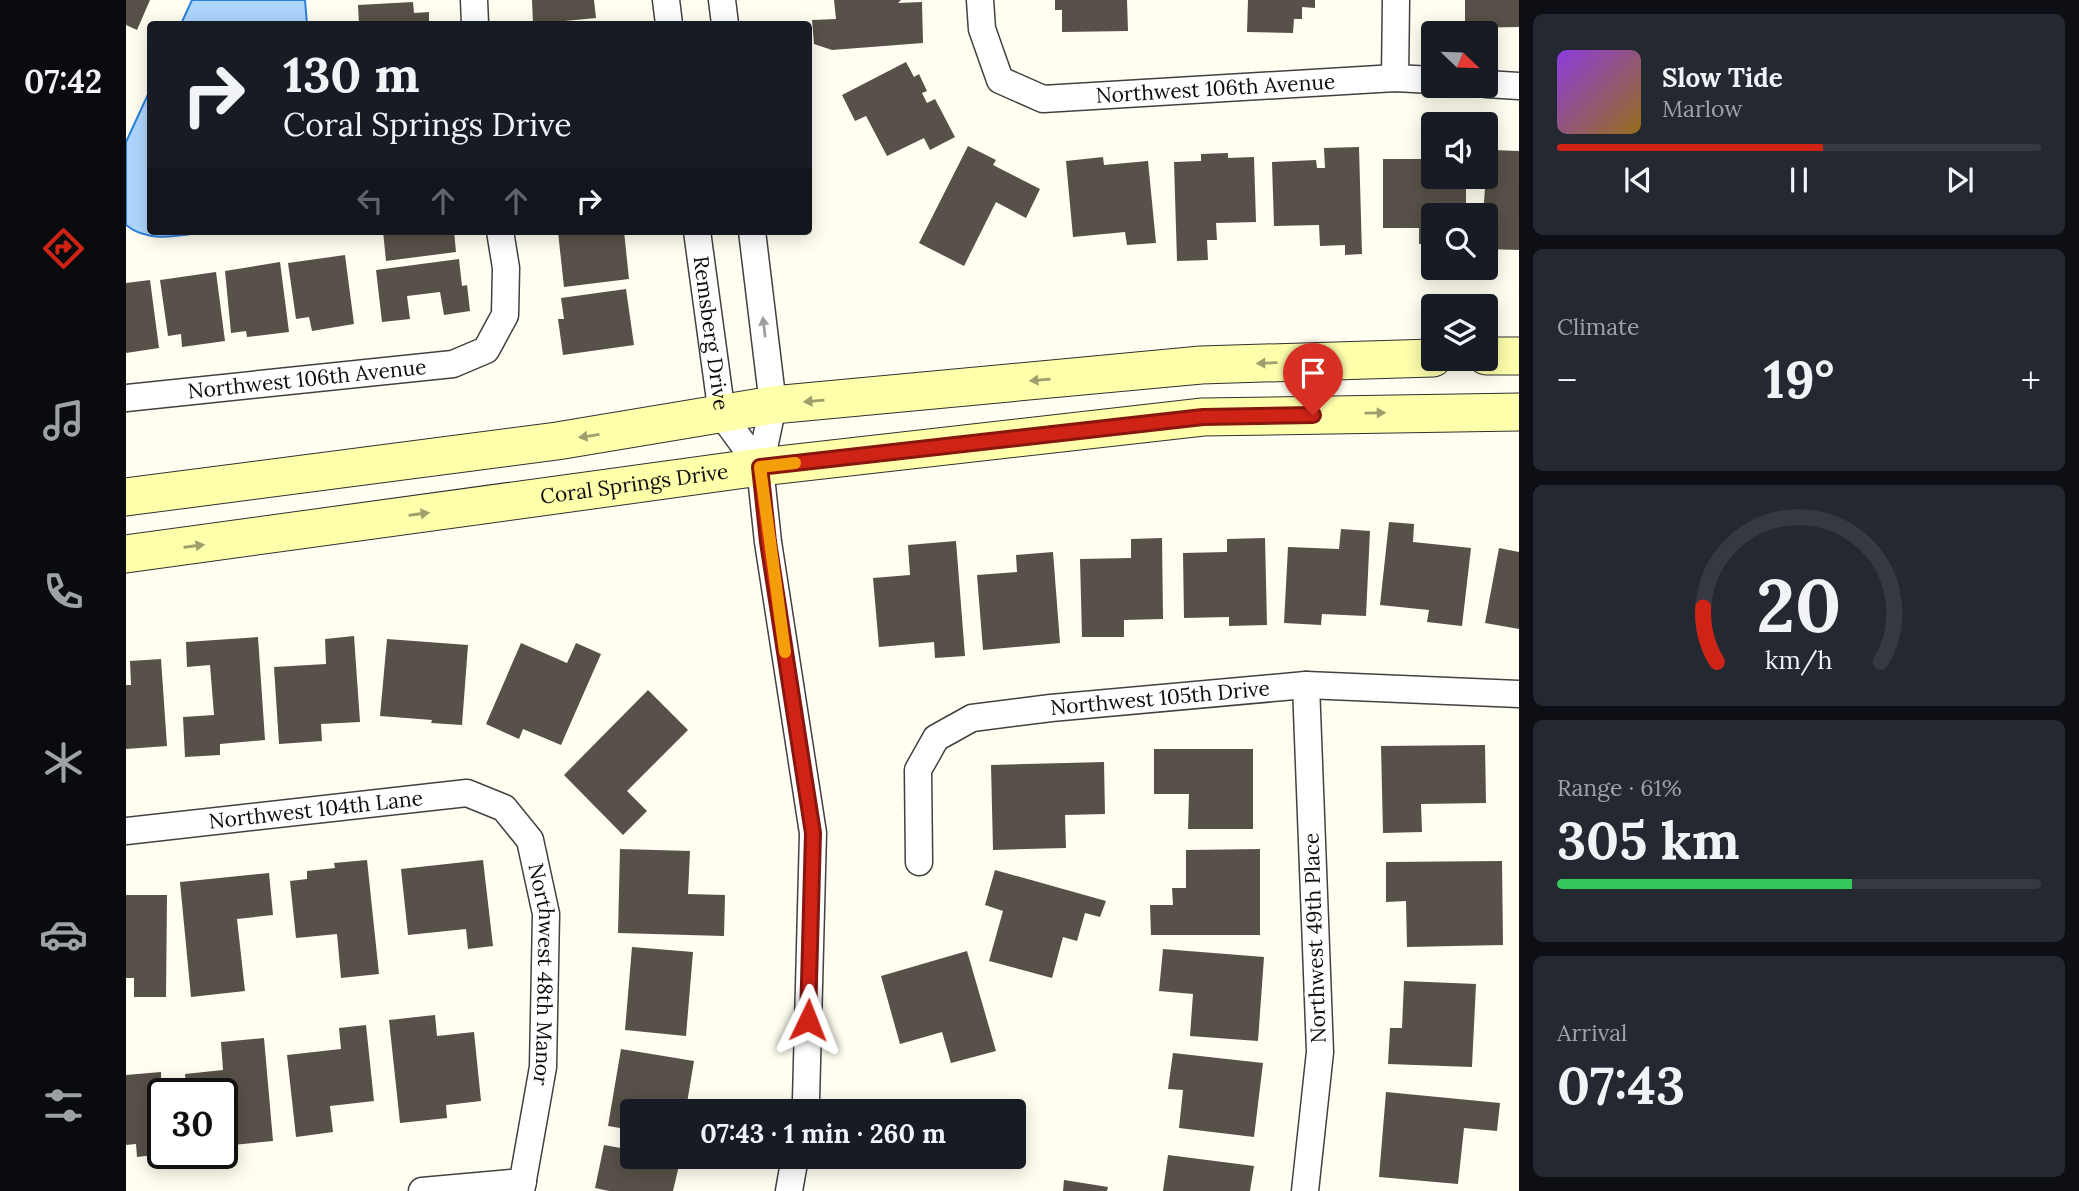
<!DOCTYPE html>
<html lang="en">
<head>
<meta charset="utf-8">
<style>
  body { margin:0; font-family:Lora,serif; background:#242831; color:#f1f3f6; height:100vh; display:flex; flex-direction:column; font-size:26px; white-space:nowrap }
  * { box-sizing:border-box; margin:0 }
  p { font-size:23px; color:#9ea1a6 }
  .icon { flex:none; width:38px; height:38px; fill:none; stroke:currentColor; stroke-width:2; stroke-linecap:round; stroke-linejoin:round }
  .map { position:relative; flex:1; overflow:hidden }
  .details { display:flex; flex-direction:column; gap:14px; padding:14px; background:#0d0f14; width:560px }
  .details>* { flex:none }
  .guide { position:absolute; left:21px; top:21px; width:665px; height:214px; border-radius:7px; box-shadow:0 4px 18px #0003; background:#171b24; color:#f1f3f6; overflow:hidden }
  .needle { width:46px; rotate:113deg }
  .tools { position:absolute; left:1295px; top:21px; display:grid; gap:14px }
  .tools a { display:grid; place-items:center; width:77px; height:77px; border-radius:7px; background:#171b24; box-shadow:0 4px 18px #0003; font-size:35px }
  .speed { position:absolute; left:21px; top:1078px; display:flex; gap:14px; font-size:35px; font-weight:700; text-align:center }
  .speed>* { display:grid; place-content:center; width:91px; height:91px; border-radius:50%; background:#171b24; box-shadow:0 4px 18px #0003; line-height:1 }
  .speed .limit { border:4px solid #111; border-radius:10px; background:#fff; color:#111 }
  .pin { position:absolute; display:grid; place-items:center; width:60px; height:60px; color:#fff; margin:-72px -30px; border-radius:50% 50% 50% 0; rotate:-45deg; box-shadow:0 0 7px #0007 }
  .pin .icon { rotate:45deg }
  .me { position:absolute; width:77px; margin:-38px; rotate:2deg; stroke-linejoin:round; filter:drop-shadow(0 0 5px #0008) }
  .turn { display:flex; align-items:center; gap:24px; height:147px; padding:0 21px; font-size:32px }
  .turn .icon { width:91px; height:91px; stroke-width:2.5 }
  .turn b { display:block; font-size:49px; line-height:60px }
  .lanes { display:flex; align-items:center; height:66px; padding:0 21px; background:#0003; justify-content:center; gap:35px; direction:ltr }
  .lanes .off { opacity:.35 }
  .big { font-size:52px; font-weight:700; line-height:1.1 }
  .details .card { flex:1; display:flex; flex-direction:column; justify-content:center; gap:10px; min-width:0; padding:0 24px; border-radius:10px; background:#242831 }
  .details .dial { align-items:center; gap:0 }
  .dial svg { height:182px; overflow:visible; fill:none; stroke:#363941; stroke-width:7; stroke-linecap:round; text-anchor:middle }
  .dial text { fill:#f1f3f6; stroke:none }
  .song { display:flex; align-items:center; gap:21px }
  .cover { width:84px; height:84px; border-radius:10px; background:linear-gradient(135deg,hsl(270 70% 55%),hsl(40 70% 35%)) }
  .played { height:7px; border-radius:4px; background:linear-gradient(90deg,#cf2316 55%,#363941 55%) }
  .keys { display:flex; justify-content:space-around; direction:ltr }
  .heat { display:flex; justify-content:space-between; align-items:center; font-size:38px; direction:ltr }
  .charge { height:10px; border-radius:5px; background:linear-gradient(90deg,#34c759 61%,#363941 0) }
  .trip { position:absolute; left:494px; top:1099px; width:406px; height:70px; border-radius:7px; background:#171b24; box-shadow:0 4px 18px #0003; font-weight:700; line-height:70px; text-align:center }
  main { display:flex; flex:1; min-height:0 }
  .dock { display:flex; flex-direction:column; width:126px; justify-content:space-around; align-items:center; background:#090b0e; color:#9ea1a6 }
  .dock .icon { width:49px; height:49px }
  .dock .current { color:#cf2316 }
  .dock b { font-size:32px; color:#f1f3f6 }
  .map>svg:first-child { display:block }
  .water { fill:#aed6fd; stroke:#2c81dc; stroke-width:2 }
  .building { fill:#585149 }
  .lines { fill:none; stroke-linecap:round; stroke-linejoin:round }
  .street-casing { stroke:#414141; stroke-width:29 }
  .secondary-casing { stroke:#303030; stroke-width:39 }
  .street { stroke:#fff; stroke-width:26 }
  .secondary { stroke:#feffab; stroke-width:37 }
  .oneway { fill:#9f9f9f }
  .oneway2 { fill:#9e9f6c }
  .route-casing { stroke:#87170e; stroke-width:18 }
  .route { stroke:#cf2316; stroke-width:12 }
  .slow { stroke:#f59e0b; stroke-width:12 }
  .labels { text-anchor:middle; stroke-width:7; stroke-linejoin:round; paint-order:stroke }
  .street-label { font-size:21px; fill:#0e0e0e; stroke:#fff }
</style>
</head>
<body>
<main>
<nav class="dock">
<b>07:42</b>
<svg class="icon current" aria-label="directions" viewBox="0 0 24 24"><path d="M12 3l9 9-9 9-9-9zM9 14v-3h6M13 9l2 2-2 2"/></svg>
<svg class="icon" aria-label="music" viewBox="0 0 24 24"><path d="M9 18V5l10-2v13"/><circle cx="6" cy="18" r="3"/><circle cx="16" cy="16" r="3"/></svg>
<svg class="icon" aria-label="phone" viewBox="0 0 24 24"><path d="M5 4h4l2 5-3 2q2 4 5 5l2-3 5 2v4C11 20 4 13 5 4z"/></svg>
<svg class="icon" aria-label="climate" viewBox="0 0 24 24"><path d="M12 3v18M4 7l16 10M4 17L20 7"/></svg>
<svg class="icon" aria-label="car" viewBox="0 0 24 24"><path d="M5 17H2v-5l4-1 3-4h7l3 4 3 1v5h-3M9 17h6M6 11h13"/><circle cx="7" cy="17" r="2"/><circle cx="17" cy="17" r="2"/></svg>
<svg class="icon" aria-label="filters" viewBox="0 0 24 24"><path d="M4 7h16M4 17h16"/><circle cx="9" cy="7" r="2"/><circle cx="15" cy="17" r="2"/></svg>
</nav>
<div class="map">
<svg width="1393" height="1191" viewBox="0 0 1393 1191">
  <rect width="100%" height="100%" fill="#fffef0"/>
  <path class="water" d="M66 0H179L181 24H55Z
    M24 90V231H88C59 234 24 245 0 225V142Z"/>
  <path class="building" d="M0 0H24L11 30 0 25Z
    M406 0H468L470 18 407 24Z
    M708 0H775L772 3 796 2 797 43 706 50 688 44 686 20 710 19Z
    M929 0H1001L1002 31 936 32V10H929Z
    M1122 0H1189V8L1176 7V19H1168L1167 33 1121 32Z
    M1339 0H1393V27L1339 28Z
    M287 2 288 13 303 12V24H233L232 5Z
    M780 62 788 77 793 74 801 91 796 93 801 103 809 99 829 137 804 150 798 138 761 156 740 116 729 121 716 95Z
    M842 146 870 160 867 165 914 189 900 218 870 202 838 266 793 243Z
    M1233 147 1236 254 1219 255V245L1194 246 1193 225 1148 226 1146 162 1190 160 1191 168H1199L1198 148Z
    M1296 148H1307V177H1340V215H1307V252H1298V244H1293V228H1257V159H1296Z
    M1365 150 1393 151V250L1360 249V215H1357L1359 188H1363Z
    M1102 153V158L1128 157 1130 222 1090 223 1091 240H1081L1082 260 1051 261 1048 162 1075 161V154Z
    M977 157 978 165 1022 161 1030 243 1001 245 999 232 947 237 940 161Z
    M257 231H328L330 252 260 261Z
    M498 231 503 279 438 287 432 232Z
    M219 255 228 324 186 331 183 317 170 319 162 263Z
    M333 259 336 286 341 285 344 311 318 315 314 292 281 296 284 319 256 322 250 270Z
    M154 262 163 332 121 337 120 331 105 333 99 271Z
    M90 272 99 341 56 347 55 334 42 336 34 280Z
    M24 280 33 348 0 353V283Z
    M500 289 508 345 437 355 432 319H438L435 298Z
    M1263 522 1288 524 1287 542 1345 548 1336 626 1301 622 1303 610 1254 605Z
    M1215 529 1244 531 1240 616 1196 614 1195 625 1158 623 1162 547 1213 549Z
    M1036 538 1037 619 998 620V637H956L954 559 1005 558V539Z
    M1139 538 1141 625 1103 626V617L1058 618 1057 553 1101 552V539Z
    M830 541 839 656 809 658 808 642 753 647 747 578 784 575 782 545Z
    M1373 548 1393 552V629L1359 623Z
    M927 552 934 643 857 650 851 575 891 572 890 555Z
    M228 636 234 722 195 724 196 741 153 744 148 667 200 664 199 639Z
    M132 637 139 740 94 744V755L59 757 57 717 88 715 84 665 61 667 60 642Z
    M261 639 342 645 336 725 305 723 306 720 254 716Z
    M395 643 441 663 450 643 475 654 435 745 397 729 393 739 360 724Z
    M35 659 41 746 0 749V685H5L4 661Z
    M522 690 562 730 501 791 521 811 497 835 438 775Z
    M1359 745 1360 803 1295 804 1296 832 1257 833 1255 746Z
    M1028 749H1127V829H1062L1063 794H1028Z
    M978 762 979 814 939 815 940 848 867 850 865 765Z
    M494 849 564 851 562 894 599 895 598 936 492 933Z
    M1134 849V935H1025L1024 905H1047L1046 888H1060V850Z
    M241 860 253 974 215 978 211 934 170 938 164 881 181 879V871L209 868 208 863Z
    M357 860 367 946 342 949 340 929 282 935 275 869Z
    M1376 861 1377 945 1281 947 1280 901 1260 902V862Z
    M869 870 980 901 974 917 959 913 951 941 937 937 926 978 863 961 877 911 859 905Z
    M143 873 147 915 111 919 119 991 65 997 54 882Z
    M0 895H41L40 997H8V978H0Z
    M506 947 567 952 560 1036 499 1030Z
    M1037 949 1138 957 1132 1041 1064 1036 1067 994 1033 991Z
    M841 951 870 1051 825 1063 816 1032 774 1044 755 976Z
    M1278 981 1350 984 1346 1067 1262 1064 1264 1028H1276Z
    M309 1015 311 1036 348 1032 355 1101 320 1105 321 1118 274 1123 263 1020Z
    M240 1025 248 1101 204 1106 207 1132 170 1137 161 1055 215 1049 213 1028Z
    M138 1038 147 1141 106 1145 105 1129 96 1130V1094H61L59 1074 97 1070 95 1042Z
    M495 1049 568 1061 561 1103 577 1105 576 1111H506V1130L482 1126Z
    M1047 1053 1137 1063 1128 1137 1053 1128 1057 1090 1042 1089Z
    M35 1072 37 1154 11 1157 10 1144 0 1145V1075Z
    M1260 1092 1374 1103 1371 1131 1338 1128 1332 1184 1253 1177Z
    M478 1145 506 1150V1157H536L554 1161 547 1191H483L469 1188Z
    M1042 1155 1128 1166 1124 1191H1037Z
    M938 1180 982 1187 981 1191H937Z"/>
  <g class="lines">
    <defs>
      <g id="street">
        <path d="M348 0 349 24"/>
        <path d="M540 0 543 24"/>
        <path d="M596 0 599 24"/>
        <path id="s1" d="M854 0 856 29 874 80 917 99 1269 78 1307 80"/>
        <path d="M1269 78 1270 0"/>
        <path d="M1360 84 1393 86"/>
        <path id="s2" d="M571 231 596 415 634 467"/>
        <path d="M626 231 647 405 634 467 642 542 687 833 680 1100 678 1111"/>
        <path id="s3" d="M0 398 327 364 360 350 379 315 380 268 374 231"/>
        <path id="s4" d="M0 831 341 793 378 808 404 840 420 914 417 1067 395 1191"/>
        <path id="s5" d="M793 862 792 770 810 738 846 718 925 708 1180 685 1393 694"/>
        <path d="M296 1191 397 1182"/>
        <path d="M663 1191 669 1157"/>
        <path d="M1179 1191 1194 1052 1180 685"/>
      </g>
      <g id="secondary">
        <path d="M1360 356H1393"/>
        <path d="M0 497 431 441 647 405 1075 365 1307 358"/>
        <path id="s6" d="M0 554 634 467 1077 417 1393 412"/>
      </g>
    </defs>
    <use href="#street" class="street-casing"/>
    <use href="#secondary" class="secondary-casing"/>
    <use href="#street" class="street"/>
    <use href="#secondary" class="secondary"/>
  </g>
  <defs><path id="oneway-solid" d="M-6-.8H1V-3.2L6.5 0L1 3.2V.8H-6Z" transform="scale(1.75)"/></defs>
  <use class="oneway" href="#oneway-solid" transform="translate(638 327) rotate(-97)"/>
  <g class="oneway2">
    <use href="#oneway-solid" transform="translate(1141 363) rotate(178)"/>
    <use href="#oneway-solid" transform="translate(914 380) rotate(175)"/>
    <use href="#oneway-solid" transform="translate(688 401) rotate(175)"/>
    <use href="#oneway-solid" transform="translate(1249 413) rotate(-1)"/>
    <use href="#oneway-solid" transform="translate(463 436) rotate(171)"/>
    <use href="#oneway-solid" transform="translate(293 514) rotate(-8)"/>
    <use href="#oneway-solid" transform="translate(68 546) rotate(-8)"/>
  </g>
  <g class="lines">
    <defs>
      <path id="route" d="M682 1020 687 833 642 542 634 467 1077 417 1187 415"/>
    </defs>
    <use href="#route" class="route-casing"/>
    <use href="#route" class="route"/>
    <path class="slow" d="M659 652 634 467 669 463"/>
  </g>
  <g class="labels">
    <g class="street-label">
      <text dy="7" stroke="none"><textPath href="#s1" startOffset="303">Northwest 106th Avenue</textPath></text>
      <text dy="7" stroke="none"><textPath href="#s2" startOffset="103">Remsberg Drive</textPath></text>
      <text dy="7" stroke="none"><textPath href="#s3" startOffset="182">Northwest 106th Avenue</textPath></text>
      <text dy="7" stroke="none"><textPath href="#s6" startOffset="513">Coral Springs Drive</textPath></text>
      <text dy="7" stroke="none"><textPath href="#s5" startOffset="359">Northwest 105th Drive</textPath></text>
      <text dy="7" stroke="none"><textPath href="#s4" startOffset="191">Northwest 104th Lane</textPath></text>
      <text transform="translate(1189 938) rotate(-92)" y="7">Northwest 49th Place</text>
      <text dy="7" stroke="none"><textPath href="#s4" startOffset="560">Northwest 48th Manor</textPath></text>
    </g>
  </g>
</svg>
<div class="tools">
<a><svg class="needle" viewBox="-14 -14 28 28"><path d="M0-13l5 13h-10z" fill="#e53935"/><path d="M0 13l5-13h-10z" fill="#9ea1a6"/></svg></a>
<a><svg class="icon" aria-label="sound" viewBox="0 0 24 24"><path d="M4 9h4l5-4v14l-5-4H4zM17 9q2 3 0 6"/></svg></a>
<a><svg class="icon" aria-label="search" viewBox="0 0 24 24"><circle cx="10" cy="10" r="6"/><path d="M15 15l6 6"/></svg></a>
<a><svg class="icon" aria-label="layers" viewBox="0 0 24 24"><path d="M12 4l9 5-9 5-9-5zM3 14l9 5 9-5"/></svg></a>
</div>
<div class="speed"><div class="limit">30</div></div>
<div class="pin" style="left:1187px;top:415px;background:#d93025"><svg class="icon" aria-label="arrive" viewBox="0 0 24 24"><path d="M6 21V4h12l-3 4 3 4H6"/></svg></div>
<svg class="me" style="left:682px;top:1020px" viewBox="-20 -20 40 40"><path d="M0-17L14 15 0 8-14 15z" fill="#cf2316" stroke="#fff" stroke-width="4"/></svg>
<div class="trip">07:43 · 1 min · 260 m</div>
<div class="guide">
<div class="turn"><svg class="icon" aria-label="right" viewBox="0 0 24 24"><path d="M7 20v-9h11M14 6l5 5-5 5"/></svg><div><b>130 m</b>Coral Springs Drive</div></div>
<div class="lanes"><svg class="icon off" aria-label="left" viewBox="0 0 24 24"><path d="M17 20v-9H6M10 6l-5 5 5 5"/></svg><svg class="icon off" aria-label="ahead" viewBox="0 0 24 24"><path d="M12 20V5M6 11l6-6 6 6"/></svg><svg class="icon off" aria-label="ahead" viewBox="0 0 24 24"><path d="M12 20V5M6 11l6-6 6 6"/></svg><svg class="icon" aria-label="right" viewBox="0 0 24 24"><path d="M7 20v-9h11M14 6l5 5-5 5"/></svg></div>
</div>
</div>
<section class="details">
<div class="card">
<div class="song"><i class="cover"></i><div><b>Slow Tide</b><p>Marlow</p></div></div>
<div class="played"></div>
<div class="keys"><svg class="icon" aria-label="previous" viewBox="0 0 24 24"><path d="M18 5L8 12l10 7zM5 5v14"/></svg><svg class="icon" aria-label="pause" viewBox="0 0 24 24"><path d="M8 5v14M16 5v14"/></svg><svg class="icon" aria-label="next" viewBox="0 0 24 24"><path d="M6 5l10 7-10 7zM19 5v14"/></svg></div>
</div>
<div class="card"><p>Climate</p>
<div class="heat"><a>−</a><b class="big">19°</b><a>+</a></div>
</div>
<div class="card dial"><svg viewBox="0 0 100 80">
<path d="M14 69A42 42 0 1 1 86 69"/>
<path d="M14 69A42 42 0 0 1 8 45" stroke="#cf2316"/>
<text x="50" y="56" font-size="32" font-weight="700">20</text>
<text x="50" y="72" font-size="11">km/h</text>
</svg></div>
<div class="card"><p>Range · 61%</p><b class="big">305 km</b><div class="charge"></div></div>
<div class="card"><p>Arrival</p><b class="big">07:43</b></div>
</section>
</main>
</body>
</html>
